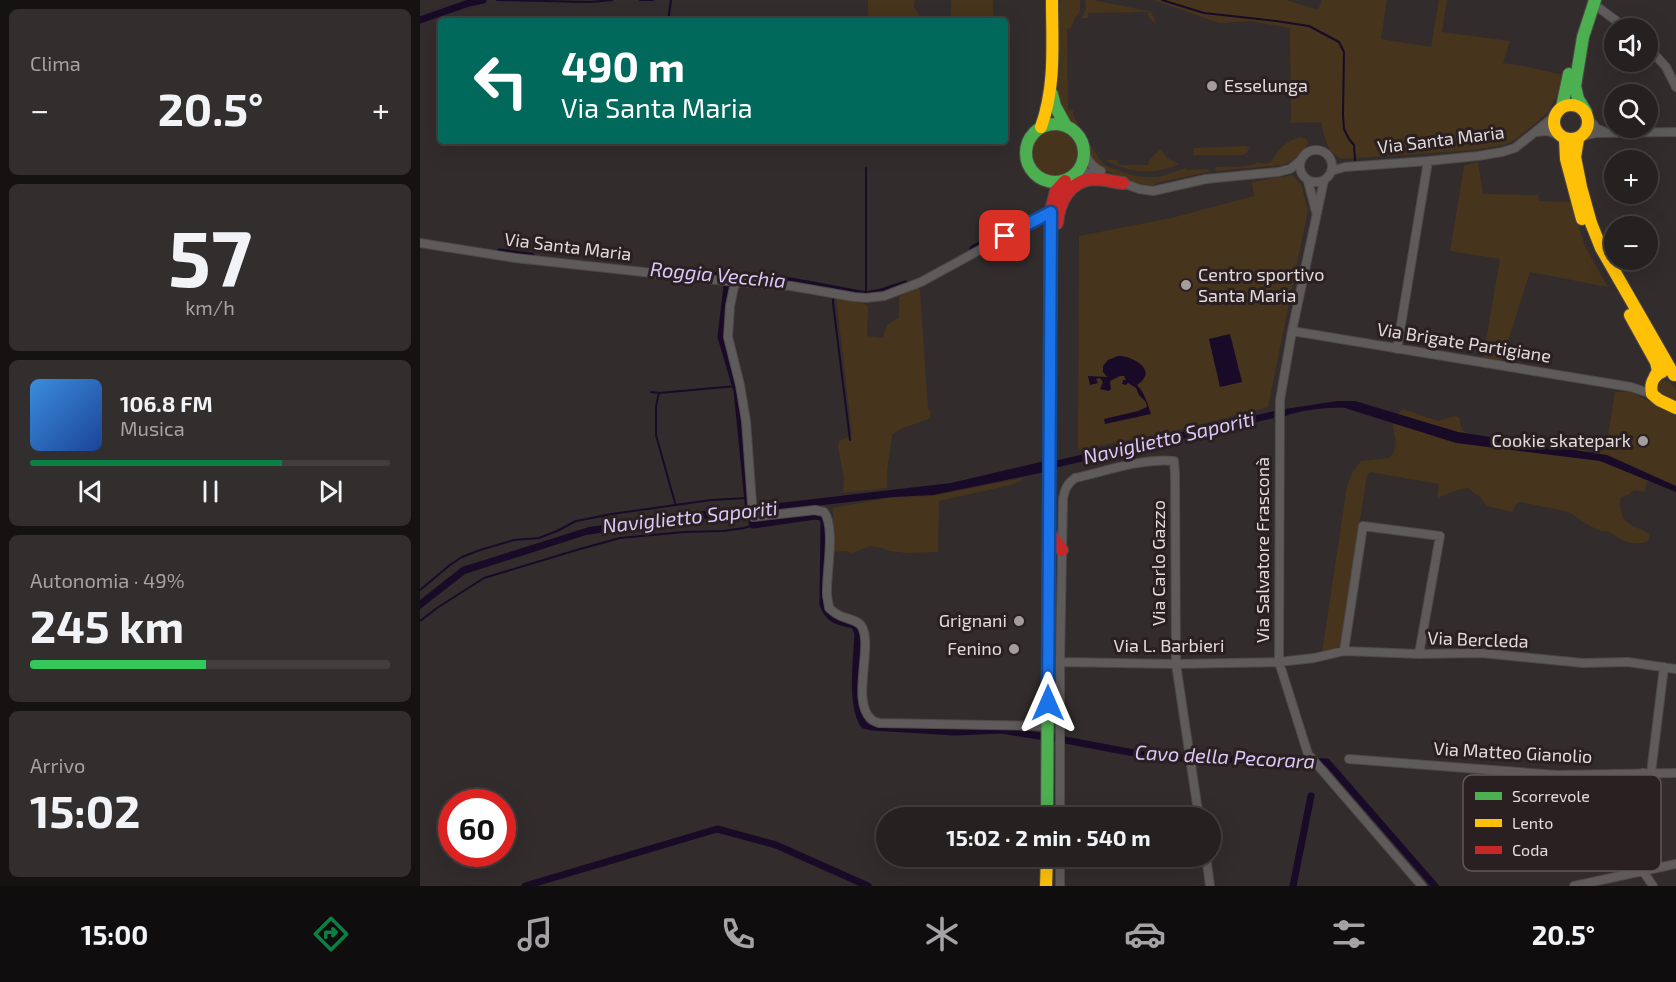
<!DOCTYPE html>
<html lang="it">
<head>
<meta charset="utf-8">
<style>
  body { margin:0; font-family:"Exo 2",sans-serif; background:#322e2e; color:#f1f3f6; height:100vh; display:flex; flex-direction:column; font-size:22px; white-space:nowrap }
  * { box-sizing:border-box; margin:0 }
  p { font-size:20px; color:#a4a3a5 }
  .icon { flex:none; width:33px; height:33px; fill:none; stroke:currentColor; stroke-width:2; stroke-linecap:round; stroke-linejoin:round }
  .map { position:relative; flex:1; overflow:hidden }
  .drawer { display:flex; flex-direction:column; gap:9px; padding:9px; background:#151212; width:420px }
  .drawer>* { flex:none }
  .guide { position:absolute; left:18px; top:18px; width:570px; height:126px; border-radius:6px; box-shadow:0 6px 24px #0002,0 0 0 2px #423e3f; background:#00695c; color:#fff; overflow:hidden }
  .tools { position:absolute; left:1184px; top:18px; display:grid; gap:12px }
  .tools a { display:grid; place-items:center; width:54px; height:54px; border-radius:50%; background:#262121; box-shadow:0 6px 24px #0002,0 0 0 2px #423e3f; font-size:30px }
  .speed { position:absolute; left:18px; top:789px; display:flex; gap:12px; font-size:30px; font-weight:700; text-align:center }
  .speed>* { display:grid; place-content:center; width:78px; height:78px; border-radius:50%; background:#262121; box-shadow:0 6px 24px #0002,0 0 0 2px #423e3f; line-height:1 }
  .speed .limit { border:9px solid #d22; background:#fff; color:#111 }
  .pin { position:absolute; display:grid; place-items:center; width:51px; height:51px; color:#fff; margin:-26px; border-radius:12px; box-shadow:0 3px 9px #0006 }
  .me { position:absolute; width:66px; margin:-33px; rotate:0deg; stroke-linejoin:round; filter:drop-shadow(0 0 4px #0008) }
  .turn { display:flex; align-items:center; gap:21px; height:126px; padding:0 24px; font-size:27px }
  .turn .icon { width:78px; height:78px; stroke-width:2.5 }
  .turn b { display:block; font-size:42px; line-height:51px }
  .big { font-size:45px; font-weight:700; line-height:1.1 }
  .drawer .widget { flex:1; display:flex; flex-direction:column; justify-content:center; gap:9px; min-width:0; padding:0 21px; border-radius:9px; background:#322e2e }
  .drawer .dial { align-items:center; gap:0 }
  .dial b { font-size:78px; line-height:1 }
  .song { display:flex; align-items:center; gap:18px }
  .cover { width:72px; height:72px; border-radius:9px; background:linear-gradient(135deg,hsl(210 70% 55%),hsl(220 70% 35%)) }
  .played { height:6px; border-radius:3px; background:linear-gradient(90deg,#0b8043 70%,#423e3f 70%) }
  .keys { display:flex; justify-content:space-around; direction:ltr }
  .heat { display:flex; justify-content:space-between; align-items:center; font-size:33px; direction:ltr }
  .charge { height:9px; border-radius:4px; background:linear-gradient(90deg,#34c759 49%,#423e3f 0) }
  .trip { position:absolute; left:456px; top:807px; width:345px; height:60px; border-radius:30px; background:#262121; box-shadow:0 6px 24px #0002,0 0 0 2px #423e3f; font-weight:700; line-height:60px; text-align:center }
  .dock { display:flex; height:96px; justify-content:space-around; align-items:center; background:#0f0d0d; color:#a4a3a5 }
  .dock .icon { width:42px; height:42px }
  .dock .on { color:#0b8043 }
  .dock b { font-size:27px; color:#f1f3f6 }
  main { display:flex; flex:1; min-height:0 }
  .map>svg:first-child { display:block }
  .green { fill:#46341c }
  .water { fill:#190b27 }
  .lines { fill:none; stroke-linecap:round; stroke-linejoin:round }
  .stream { stroke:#190b27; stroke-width:2 }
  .canal { stroke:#190b27; stroke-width:7 }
  .street-casing { stroke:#4e4848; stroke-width:10 }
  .fast-casing { stroke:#4e4848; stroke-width:14 }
  .slow-casing { stroke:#4e4848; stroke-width:14 }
  .jam-casing { stroke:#4e4848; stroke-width:14 }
  .street { stroke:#5f5b5b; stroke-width:8 }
  .fast { stroke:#4caf50; stroke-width:12 }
  .slow { stroke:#ffc107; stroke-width:12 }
  .jam { stroke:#c62828; stroke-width:12 }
  .route-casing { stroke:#114b97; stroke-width:15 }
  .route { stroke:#1a73e8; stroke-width:10 }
  .poi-dot { fill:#a49d9e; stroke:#2a1f21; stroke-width:2 }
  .labels { text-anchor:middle; stroke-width:6; stroke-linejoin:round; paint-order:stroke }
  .poi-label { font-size:18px; fill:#e2dadb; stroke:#2a1f21; text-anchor:end }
  .street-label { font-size:18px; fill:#e2dadb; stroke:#2a1f21 }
  .water-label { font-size:20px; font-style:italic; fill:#dcc7f9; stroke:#2a1f21 }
  .key { fill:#2a1f21; stroke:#615759; stroke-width:1.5 }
  .key-label { font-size:16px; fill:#e2dadb }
</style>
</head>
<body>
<main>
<section class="drawer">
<div class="widget"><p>Clima</p>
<div class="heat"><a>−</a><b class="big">20.5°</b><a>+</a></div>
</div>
<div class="widget dial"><b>57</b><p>km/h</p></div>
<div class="widget">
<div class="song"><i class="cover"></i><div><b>106.8 FM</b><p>Musica</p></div></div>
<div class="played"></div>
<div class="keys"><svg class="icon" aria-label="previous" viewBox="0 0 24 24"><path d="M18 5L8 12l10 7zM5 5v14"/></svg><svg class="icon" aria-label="pause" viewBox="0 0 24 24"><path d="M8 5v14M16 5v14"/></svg><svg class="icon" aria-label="next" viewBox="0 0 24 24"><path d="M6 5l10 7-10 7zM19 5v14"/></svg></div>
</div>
<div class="widget"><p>Autonomia · 49%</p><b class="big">245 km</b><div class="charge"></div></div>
<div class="widget"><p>Arrivo</p><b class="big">15:02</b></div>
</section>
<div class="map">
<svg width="1256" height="886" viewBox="0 0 1256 886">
  <rect width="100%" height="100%" fill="#322c2c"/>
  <path class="green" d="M448 0H495L494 7 499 16 496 21H448Z
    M531 0H573V21H531Z
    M641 0H660V11L655 18 651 28 647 29 648 110H653V114L661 130 680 160 686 166 715 176 725 177H739L765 168 766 170 787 169 789 170V172L735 183V185H727L717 183 686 171 676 165 670 159 665 143 660 134 647 121 638 101 637 91 638 6Z
    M665 0H673L728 11 732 13 736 24 728 17V12L668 13V18H661L666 9Z
    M733 0H867L898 10 902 0H967L961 39 1011 47 1019 0H1027L1022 32 1090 41 1083 63 1103 66 1139 74 1141 75 1138 94 1128 112 1117 122 1092 142 1083 145 1056 150 922 159C912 155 907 147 905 137L904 136 901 122 871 123 870 28 829 21 799 23Z
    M612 153a23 23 0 1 1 46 0a23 23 0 1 1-46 0Z
    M881 137 886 139 888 142 885 150 880 153 877 159 863 165 796 171 795 167C809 166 826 169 838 162 852 168 853 157 860 149 864 144 874 138 881 137Z
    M826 146 830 148 826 153 822 155H774V148Z
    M740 149 747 158 759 164C736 175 708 174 686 160H697L698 165H728L729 160Z
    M1058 162 1063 194 1118 195 1119 201 1151 202 1165 246 1188 287 1110 272 1082 360 1063 358 1080 259 1030 251 1044 166Z
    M872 175 881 184 888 210 848 407 758 430 658 450 659 236 751 218 834 196 832 182Z
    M494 288H498L500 290 508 408 511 413 510 418C498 424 482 426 472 435L467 471V488L423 493 424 477 418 447 419 441 432 435 416 297 440 301 448 306 447 336 463 338 467 325 479 317V297Z
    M1243 380 1249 382 1256 389V402L1237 391V385Z
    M1195 392H1211L1256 415V486L1235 478 1226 483 1225 492 1214 490 1208 495 1201 497C1199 503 1200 506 1201 512 1205 527 1218 526 1229 534V538L1227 542 1222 543H1211L1200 539 1188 531H1181L1170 526 1149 512 1101 502 1096 504 1092 512 1067 506 1059 496 1052 492 1049 488C1038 489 1027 493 1017 499L1019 484 950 472 947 475 920 648 902 652 927 486 933 471 941 461 969 458C987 439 960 428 983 409L1018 421 1035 416 1039 417 1042 430 1053 435 1158 447C1170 452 1170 456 1184 450L1186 447Z
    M603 478 599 482 590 485 519 501 518 552 486 553 469 551 463 548 450 546 432 553 425 551 414 552V523L412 508 473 497 510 496Z"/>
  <path class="water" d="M810 334 822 382 800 387 789 339Z
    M698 356C714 356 739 371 717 385 724 392 728 404 731 414L685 424 684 419 718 411 727 407 726 402 719 395 716 388 708 383 706 385 702 384 703 380H706L704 376H700L690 381 691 389 689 391 680 389 683 382 680 378 676 379 678 383 670 385 668 376 687 377 683 372V366L688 360Z
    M917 401H935L1038 432 1187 455 1256 486V492L1180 461 1036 443 925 408C906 407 883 410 865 416V409Z
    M854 411V418L634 468V461Z
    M625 461V472L513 495 473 497 334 513 333 506 531 483Z
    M327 507 328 514 231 525 166 535 45 574 0 609V600L42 567 169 527 263 513Z"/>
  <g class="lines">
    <path class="stream" d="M77 0 170 2 192 0
      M220 0H233
      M742 0 784 13 856 21 889 26 919 42 924 52 923 115 924 129 929 139 934 145 935 160
      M248 21 251 0
      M446 168V295
      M414 289 413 303 430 440
      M231 392 239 393 316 386
      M239 393 236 406V435L255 503
      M0 590 30 565 42 557 60 550 94 540 119 538 137 531 156 521 192 514 291 500 327 498
      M0 621 17 608 64 578 160 549 200 538 264 532 303 531 324 528 333 525"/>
    <path class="canal" d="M0 20 49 3 63 0
      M553 249 582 232
      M80 252 111 256
      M259 272 318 278 371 281 446 295 461 292 485 284
      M308 277 301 337 317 391 329 511
      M332 522 333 525 395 516 401 517 404 521 403 604C408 620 418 622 434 625L438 633C437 657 430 705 444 725L452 727 535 732 581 730 645 740 730 756 762 758 907 762 1015 886
      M105 886 297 829 356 845 448 886
      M873 886 891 796"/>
    <defs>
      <path id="street" d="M1179 8 1206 28
        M1227 46 1246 67 1256 87
        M1169 119 1176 128 1185 132
        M1116 132 1128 131 1141 136
        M1163 136 1176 133 1256 132
        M663 147C667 159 669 165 681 171
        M880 166a16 16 0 1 1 32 0a16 16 0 1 1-32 0Z
        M911 171 925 167 1008 161 1058 156 1082 152 1095 148 1135 116
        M654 175C665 171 671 172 682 176
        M904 180 872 331 860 400 859 662 888 754 1002 886
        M888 181 896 212
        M700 182 719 189 733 191 786 179 858 172 870 169 881 160
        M0 243 95 258 315 282 371 286 434 297 446 298 464 296 501 282 631 211
        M315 282 310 306 308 337 320 385 326 421 333 517 395 510 404 512C416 527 406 573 407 594 407 599 409 604 409 608 412 610 414 613 417 614 424 619 438 619 442 627 453 647 431 701 451 719 453 721 456 722 459 723L628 726
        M872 331 1211 387 1232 394
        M977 349 1008 161
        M924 651 943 526 1020 536 999 654
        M640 662 756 664 859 662 894 658 924 651 999 654 1061 653 1163 663 1208 662 1256 669
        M929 759 1137 775 1256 773
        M1223 773V871L1233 886
        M1231 773 1244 667
        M640 818V662L643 498C645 489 647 484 655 478 687 471 721 458 754 461L755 474 756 664 779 818
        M640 856V886
        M786 856 790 886
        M1154 886 1256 864"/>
      <path id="fast" d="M632 94 635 106 646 126
        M1142 107 1149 74
        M1166 112 1158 99 1155 86 1163 37 1175 0
        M606 153a29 29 0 1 1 58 0a29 29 0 1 1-58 0Z
        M627 818 630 320"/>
      <path id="slow" d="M1134 122a17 17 0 1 1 34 0a17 17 0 1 1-34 0Z
        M621 127C636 86 632 43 632 0
        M1145 139 1146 159 1162 219
        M1158 139 1155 157 1161 187 1171 223 1181 248 1254 375
        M1210 315 1236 362 1238 371 1235 376
        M1242 372C1232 377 1230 384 1232 394L1239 400 1256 408
        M626 886 627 856"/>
      <path id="jam" d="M637 223C639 202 650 180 674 179 684 179 694 182 703 183
        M630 320 631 211 636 191 645 181
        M629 532 642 550"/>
    </defs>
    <use href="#street" class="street-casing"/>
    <use href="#fast" class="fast-casing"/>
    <use href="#slow" class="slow-casing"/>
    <use href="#jam" class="jam-casing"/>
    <use href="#street" class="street"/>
    <use href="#fast" class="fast"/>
    <use href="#slow" class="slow"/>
    <use href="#jam" class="jam"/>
  </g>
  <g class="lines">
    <defs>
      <path id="route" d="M585 236 631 212 628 703"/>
    </defs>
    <use href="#route" class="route-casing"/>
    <use href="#route" class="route"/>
  </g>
  <g class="poi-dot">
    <circle cx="792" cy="86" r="6"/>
    <circle cx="766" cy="285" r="6"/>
    <circle cx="1223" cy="441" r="6"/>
    <circle cx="599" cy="621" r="6"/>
    <circle cx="594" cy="649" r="6"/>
  </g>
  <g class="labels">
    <g class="poi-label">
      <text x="804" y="92" text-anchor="start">Esselunga</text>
      <text x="778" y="281" text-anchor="start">Centro sportivo<tspan x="778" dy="21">Santa Maria</tspan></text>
      <text x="1211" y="447">Cookie skatepark</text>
      <text x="587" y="627">Grignani</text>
      <text x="582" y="655">Fenino</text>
    </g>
    <g class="street-label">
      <text transform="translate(1021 140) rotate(-7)" y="6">Via Santa Maria</text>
      <text transform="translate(148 247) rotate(7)" y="6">Via Santa Maria</text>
      <text transform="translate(1044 343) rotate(9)" y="6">Via Brigate Partigiane</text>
      <text transform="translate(843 550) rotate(-90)" y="6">Via Salvatore Frasconà</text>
      <text transform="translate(739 563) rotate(-90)" y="6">Via Carlo Gazzo</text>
      <text transform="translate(1058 640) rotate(2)" y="6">Via Bercleda</text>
      <text x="749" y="652">Via L. Barbieri</text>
      <text transform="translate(1093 753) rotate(3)" y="6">Via Matteo Gianolio</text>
    </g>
    <g class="water-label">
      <text transform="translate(298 275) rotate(5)" y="7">Roggia Vecchia</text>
      <text transform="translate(749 438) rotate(-13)" y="7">Naviglietto Saporiti</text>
      <text transform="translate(270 517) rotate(-6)" y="7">Naviglietto Saporiti</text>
      <text transform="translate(805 757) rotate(3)" y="7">Cavo della Pecorara</text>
    </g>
  </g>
  <rect x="1043" y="775" width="198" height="96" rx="9" class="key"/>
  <rect x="1055" y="792" width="27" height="8" fill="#4caf50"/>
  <rect x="1055" y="819" width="27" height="8" fill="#ffc107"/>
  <rect x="1055" y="846" width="27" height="8" fill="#c62828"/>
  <g class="key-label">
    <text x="1092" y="802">Scorrevole</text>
    <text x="1092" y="829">Lento</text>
    <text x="1092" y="856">Coda</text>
  </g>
</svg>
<div class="tools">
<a><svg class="icon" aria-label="sound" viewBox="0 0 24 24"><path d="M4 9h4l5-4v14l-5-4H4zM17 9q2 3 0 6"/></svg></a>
<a><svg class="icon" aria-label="search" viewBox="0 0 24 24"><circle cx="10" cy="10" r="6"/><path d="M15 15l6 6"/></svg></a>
<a>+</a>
<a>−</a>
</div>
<div class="speed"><div class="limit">60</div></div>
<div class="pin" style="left:585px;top:236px;background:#d93025"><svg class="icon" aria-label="arrive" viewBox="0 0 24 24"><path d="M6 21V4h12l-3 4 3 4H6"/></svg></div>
<svg class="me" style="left:628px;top:703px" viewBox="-20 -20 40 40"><path d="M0-17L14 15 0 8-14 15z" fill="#1a73e8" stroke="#fff" stroke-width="4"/></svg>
<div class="trip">15:02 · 2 min · 540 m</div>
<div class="guide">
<div class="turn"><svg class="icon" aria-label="left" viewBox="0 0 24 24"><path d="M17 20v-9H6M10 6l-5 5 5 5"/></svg><div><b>490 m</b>Via Santa Maria</div></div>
</div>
</div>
</main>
<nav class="dock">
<b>15:00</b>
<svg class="icon on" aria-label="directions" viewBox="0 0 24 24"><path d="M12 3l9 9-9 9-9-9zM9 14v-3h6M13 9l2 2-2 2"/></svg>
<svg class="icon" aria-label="music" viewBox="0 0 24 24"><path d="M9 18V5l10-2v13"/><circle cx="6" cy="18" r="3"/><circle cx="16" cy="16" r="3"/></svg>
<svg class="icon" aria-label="phone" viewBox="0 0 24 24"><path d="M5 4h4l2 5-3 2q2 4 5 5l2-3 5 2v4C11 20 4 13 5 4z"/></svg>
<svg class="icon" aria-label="climate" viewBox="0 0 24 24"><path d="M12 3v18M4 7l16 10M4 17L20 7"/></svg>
<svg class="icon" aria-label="car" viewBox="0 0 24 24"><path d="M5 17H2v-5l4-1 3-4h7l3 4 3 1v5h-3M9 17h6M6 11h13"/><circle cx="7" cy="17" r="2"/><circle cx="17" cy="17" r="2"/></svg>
<svg class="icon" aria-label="filters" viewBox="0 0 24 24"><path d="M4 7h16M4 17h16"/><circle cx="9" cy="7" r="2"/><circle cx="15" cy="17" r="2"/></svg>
<b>20.5°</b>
</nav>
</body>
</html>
